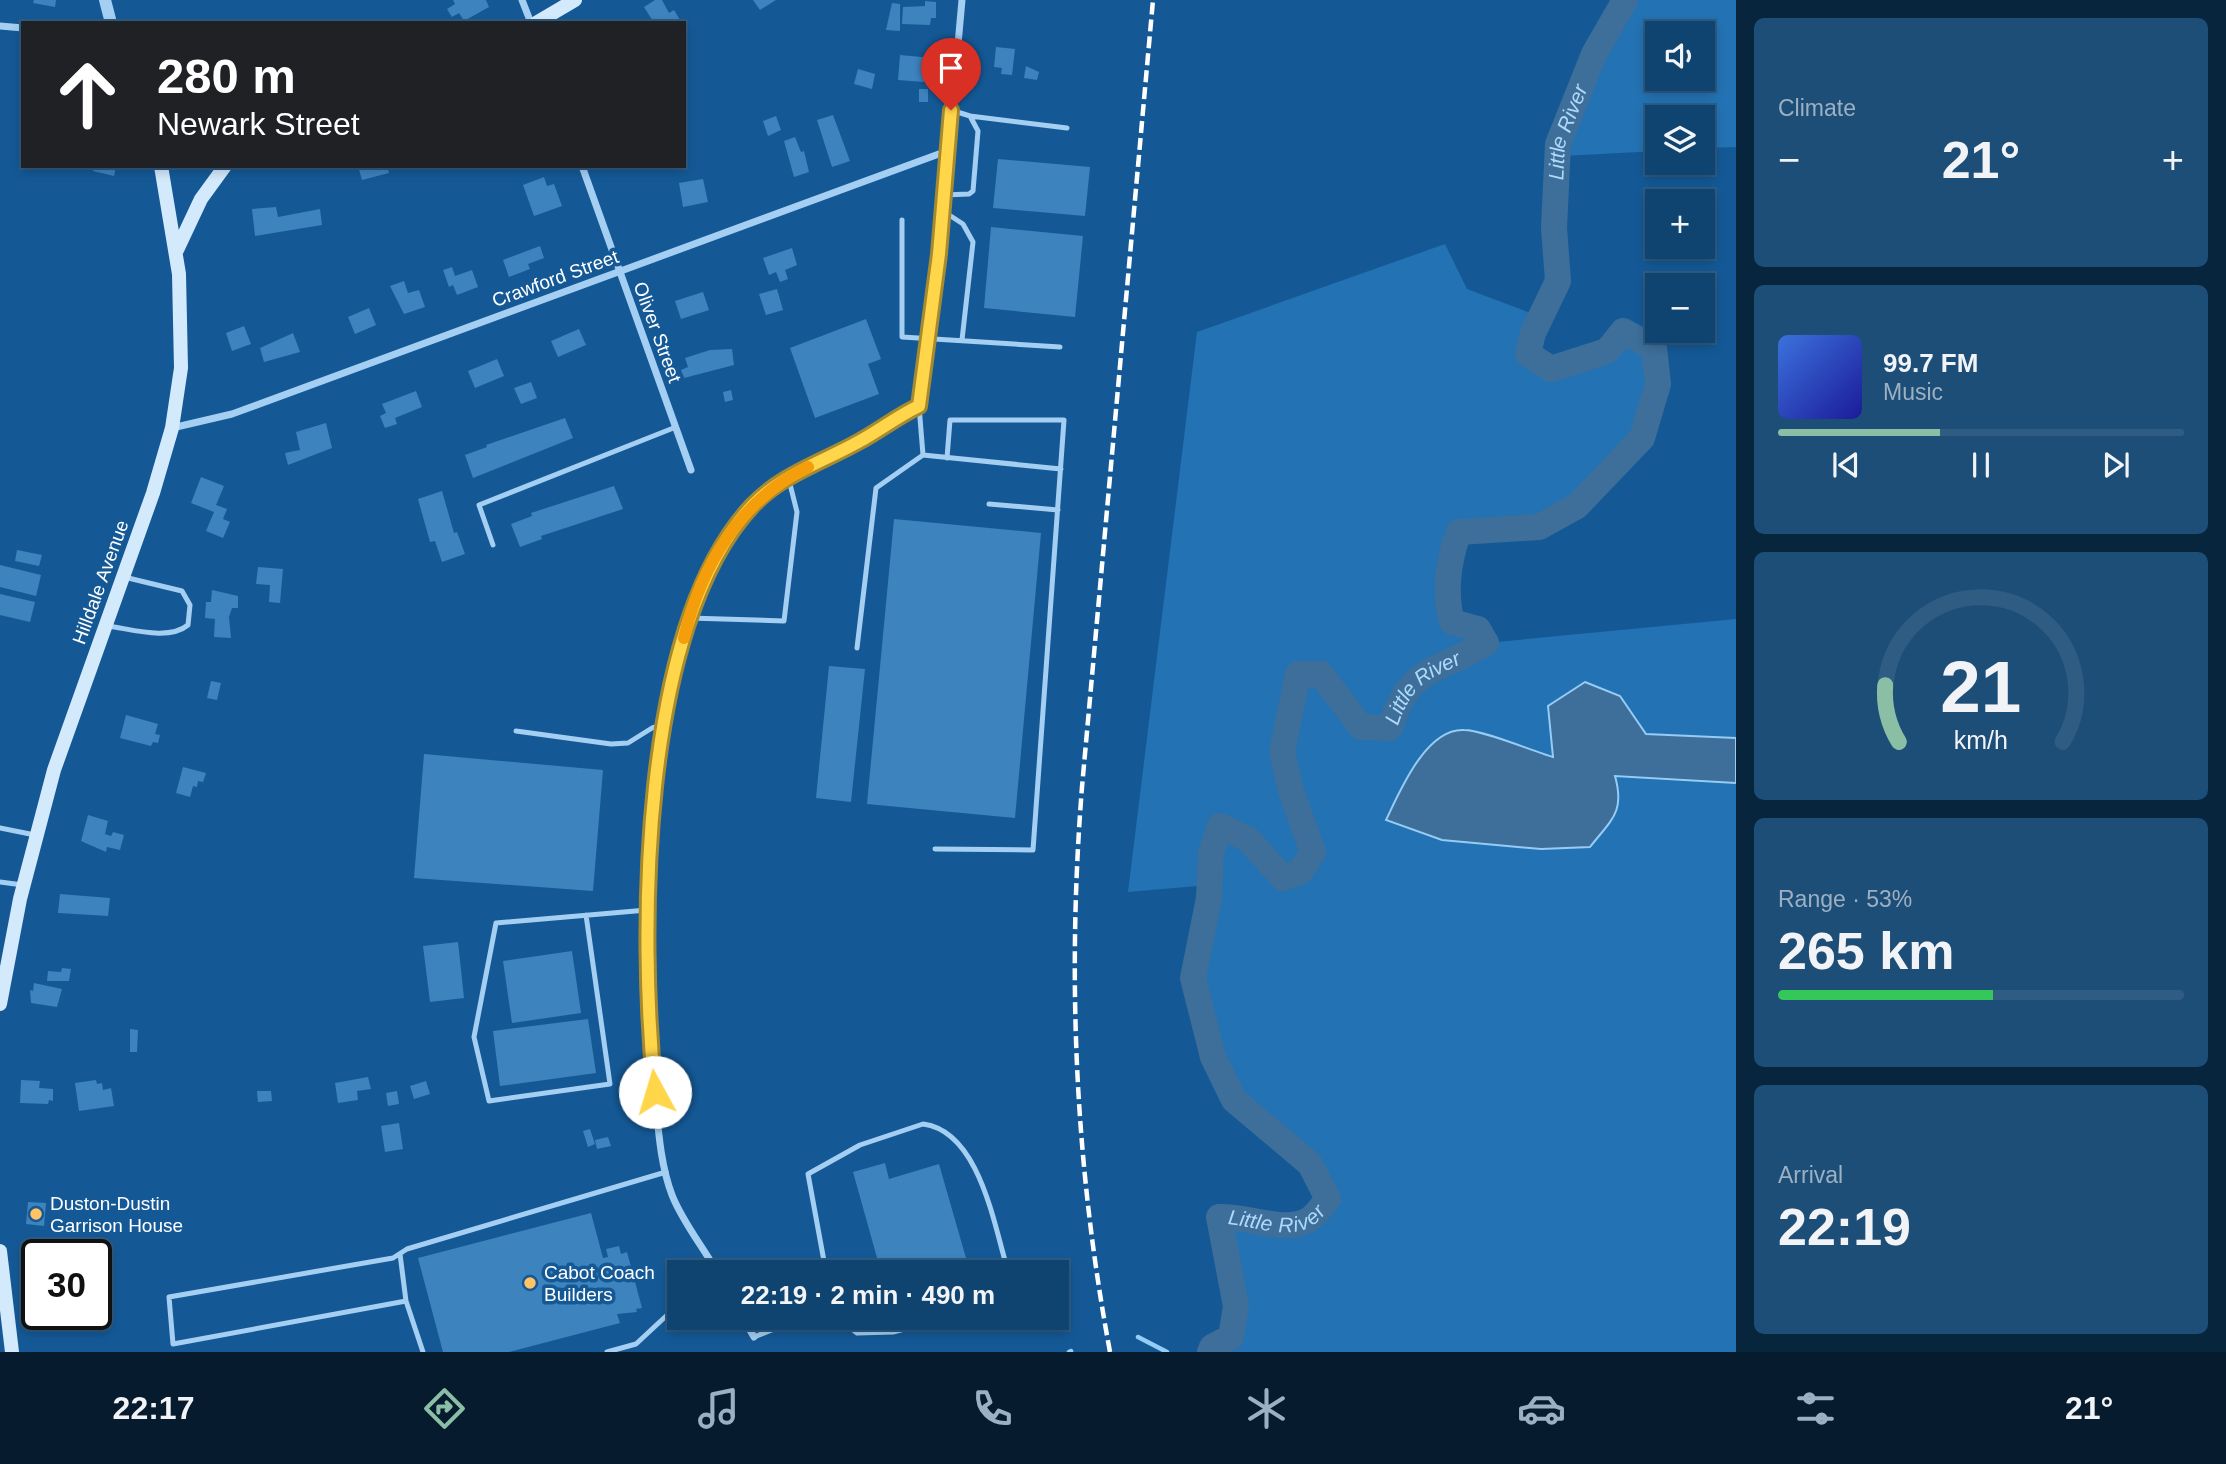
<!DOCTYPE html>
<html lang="en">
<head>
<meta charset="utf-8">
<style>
  body { margin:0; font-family:Helvetica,sans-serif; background:#1d4e78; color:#f1f3f6; height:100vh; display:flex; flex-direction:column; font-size:26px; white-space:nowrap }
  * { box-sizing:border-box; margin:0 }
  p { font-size:23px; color:#9bb0c3 }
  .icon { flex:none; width:38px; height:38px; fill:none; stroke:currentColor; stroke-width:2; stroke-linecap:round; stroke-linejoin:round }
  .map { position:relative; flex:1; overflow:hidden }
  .panel { display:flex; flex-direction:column; gap:18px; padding:18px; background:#08253e; width:490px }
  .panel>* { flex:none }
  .top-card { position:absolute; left:21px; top:21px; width:665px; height:147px; border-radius:0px; box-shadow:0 4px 10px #0003,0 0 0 2px #2f5c83; background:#202124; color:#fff; overflow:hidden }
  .buttons { position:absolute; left:1645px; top:21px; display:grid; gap:14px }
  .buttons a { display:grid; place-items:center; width:70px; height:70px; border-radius:0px; background:#0f4370; box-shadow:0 4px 10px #0003,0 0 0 2px #2f5c83; font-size:35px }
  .speed { position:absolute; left:21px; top:1239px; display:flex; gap:14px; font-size:35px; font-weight:700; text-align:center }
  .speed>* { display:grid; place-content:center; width:91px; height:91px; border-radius:50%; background:#0f4370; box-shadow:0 4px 10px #0003,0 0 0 2px #2f5c83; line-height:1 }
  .speed .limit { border:4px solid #111; border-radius:10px; background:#fff; color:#111 }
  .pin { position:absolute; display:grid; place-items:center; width:60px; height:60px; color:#fff; margin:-72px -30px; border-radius:50% 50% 50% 0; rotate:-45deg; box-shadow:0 0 7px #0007 }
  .pin .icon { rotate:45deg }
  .me { position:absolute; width:77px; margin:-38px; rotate:354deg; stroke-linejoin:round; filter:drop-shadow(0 0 5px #0008) }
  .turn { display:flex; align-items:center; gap:24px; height:147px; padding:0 21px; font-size:32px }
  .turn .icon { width:91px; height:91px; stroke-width:2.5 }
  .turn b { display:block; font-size:49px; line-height:60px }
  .big { font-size:52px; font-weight:700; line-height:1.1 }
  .panel .tile { flex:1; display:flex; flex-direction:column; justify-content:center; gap:10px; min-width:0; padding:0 24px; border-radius:10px; background:#1d4e78 }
  .panel .dial { align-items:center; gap:0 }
  .dial svg { height:182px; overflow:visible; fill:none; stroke:#2f5c83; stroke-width:7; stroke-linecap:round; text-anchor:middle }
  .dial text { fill:#f1f3f6; stroke:none }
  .song { display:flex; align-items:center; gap:21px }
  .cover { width:84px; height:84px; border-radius:10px; background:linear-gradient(135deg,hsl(220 70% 55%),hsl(240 70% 35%)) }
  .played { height:7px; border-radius:4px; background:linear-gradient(90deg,#8abfa5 40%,#2f5c83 40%) }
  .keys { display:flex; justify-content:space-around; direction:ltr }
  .heat { display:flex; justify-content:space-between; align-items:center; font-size:38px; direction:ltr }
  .charge { height:10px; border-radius:5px; background:linear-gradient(90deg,#34c759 53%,#2f5c83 0) }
  .trip { position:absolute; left:667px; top:1260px; width:402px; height:70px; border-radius:0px; background:#0f4370; box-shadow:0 4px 10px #0003,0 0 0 2px #2f5c83; font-weight:700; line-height:70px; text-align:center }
  .dock { display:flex; height:112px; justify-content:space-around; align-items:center; background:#061b2d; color:#9bb0c3 }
  .dock .icon { width:49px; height:49px }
  .dock .on { color:#8abfa5 }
  .dock b { font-size:32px; color:#f1f3f6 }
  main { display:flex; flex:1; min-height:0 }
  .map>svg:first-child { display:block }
  .green { fill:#2372b3; fill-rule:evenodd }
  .water { fill:#3d6f9a; stroke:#96ccf5; stroke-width:2 }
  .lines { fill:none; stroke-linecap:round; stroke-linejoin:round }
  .stream { stroke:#96ccf5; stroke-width:4.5 }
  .river { stroke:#3d6f9a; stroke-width:26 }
  .building { fill:#3d83be }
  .service { stroke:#a4cff2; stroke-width:5 }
  .minor { stroke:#a4cff2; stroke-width:7 }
  .tertiary { stroke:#a4cff2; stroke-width:12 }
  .secondary { stroke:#d3e9fc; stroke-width:14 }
  .rail { stroke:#fff; stroke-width:4.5; stroke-dasharray:12 5; stroke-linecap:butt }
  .route-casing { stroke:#a68a30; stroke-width:18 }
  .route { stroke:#ffd54a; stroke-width:12 }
  .slow { stroke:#f59e0b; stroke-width:12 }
  .poi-dot { fill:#ffc365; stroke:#145996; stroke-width:2.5 }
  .labels { text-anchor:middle; stroke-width:7; stroke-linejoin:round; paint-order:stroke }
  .street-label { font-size:19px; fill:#fff; stroke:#145996 }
  .poi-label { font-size:19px; fill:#fff; stroke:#145996; text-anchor:start }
  .water-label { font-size:21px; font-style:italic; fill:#b0d9f9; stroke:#145996 }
</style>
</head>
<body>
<main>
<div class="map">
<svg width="1736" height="1352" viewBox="0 0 1736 1352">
  <rect width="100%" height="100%" fill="#145996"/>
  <path class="green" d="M1625 0H1736V147L1703 148V117H1657V151L1562 156 1554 135ZM1657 33H1703V79H1657Z
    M1445 244 1467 289 1541 317 1528 354 1551 369 1607 351 1623 331 1654 348 1658 384 1642 438 1577 506 1539 527 1459 532C1448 560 1444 594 1452 622L1478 629 1486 643 1736 619V1352H1210L1212 1347 1231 1337 1236 1306 1219 1217 1268 1226 1308 1220 1328 1198 1310 1163 1234 1100 1188 984 1209 885 1128 892 1197 332Z"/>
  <path class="water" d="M1585 682 1620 696 1646 734 1736 738V783L1615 776C1625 812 1612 819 1590 847L1541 849 1442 840 1386 820C1400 791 1426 728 1464 730 1483 730 1532 751 1553 757L1548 706Z"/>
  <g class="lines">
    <path class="stream" d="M1138 1337 1167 1352
      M1069 1352 1071 1351"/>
    <path class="river" id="s1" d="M1210 1352 1212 1347 1231 1337 1236 1306 1219 1217C1245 1215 1286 1235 1310 1219 1317 1214 1323 1205 1328 1199L1310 1164 1234 1100 1213 1057 1193 978 1209 898 1211 853 1220 826 1248 839 1283 878 1300 872 1313 852 1291 791 1282 752 1298 674H1321L1361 727 1390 728C1409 666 1436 673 1486 643L1478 629 1452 622C1444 594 1448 560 1459 532L1539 527 1577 506 1642 438 1658 384 1654 348 1623 331 1607 351 1551 369 1528 354 1533 333 1558 281 1554 228 1558 144 1594 54 1625 0"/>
  </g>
  <path class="building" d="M34 0H56L55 7 33 3Z
    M453 0H486L489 7 464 21 459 13 452 17 447 9 455 4Z
    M655 0H662L669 13 674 10 680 20 654 23 644 7Z
    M753 0H776L760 10Z
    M925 1 936 2V18H931L930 25 902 24 903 7 925 6Z
    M892 3 900 4V31L886 30Z
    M996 47 1015 49 1012 75 1001 74 1002 68 994 67Z
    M900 55 932 58 931 71 925 70 924 82 898 80Z
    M1026 66 1039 72 1037 80 1024 78Z
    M858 69 875 74 872 89 854 84Z
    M919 89H928V102H919Z
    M833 115 850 161 832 167 817 120Z
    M776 116 781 130 768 136 763 121Z
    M795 137 801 152 804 151 809 172 794 177 784 141Z
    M998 159 1090 167 1085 216 993 208Z
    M95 166H116L114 176 93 171Z
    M358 166H387L389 173 362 180Z
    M544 177 547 186 554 184 562 206 534 216 523 185Z
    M703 179 708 202 683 207 679 183Z
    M276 207 278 217 320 209 322 225 255 236 252 209Z
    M991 227 1083 236 1075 317 984 308Z
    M540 246 544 258 528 264 530 269 509 277 503 260Z
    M792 248 797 265 785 270 788 279 780 282 776 272 769 275 763 258Z
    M452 267 455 276 472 270 478 287 457 295 453 285 449 287 443 270Z
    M404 281 408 293 419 290 425 307 404 314 390 286Z
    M777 289 783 310 766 315 759 294Z
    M703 292 709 310 681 319 675 301Z
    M369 308 376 325 355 334 348 317Z
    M866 319 881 359 868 364 879 394 815 418 790 348Z
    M244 326 251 344 232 351 226 333Z
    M579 329 586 345 558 357 551 341Z
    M293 333 300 352 264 362 260 348Z
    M732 349 734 365 684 378 681 370 688 367 685 358 710 350Z
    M497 359 504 376 475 388 468 371Z
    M531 382 537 398 521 404 514 388Z
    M731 390 733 400 725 402 723 392Z
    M416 391 422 407 395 418 397 424 385 428 380 416 386 413 382 404Z
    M565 418 573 438 473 478 465 455 487 447 486 445Z
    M326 423 332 448 288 465 285 453 300 450 296 432Z
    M201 477 224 486 216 505 227 509 223 519 230 522 223 538 206 531 214 512 191 503Z
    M614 486 623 509 541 536 542 539 520 547 511 524 532 516 531 513Z
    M442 491 454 533 457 532 465 554 442 562 435 541 430 542 418 499Z
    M894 519 1041 533 1015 818 867 804Z
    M17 550 42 555 39 566 15 561Z
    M0 565 41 575 36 596 0 587Z
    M258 567 283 569 280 603 269 602 270 585 256 584Z
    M212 590 238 596V608H232L229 617 231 638 214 637 215 619 205 618 206 602H211Z
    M0 594 35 602 30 622 0 615Z
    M829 666 865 669 851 802 816 798Z
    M211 681 221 683 217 700 207 698Z
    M126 715 158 724 155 734 160 735 158 743 153 742 151 746 120 738Z
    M424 754 603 770 593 891 414 878Z
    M183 767 206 773 203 782 198 781 197 787 193 786 190 797 176 793Z
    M88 815 108 821 105 834 111 836 113 832 124 835 120 850 107 847 106 852 81 841Z
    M60 894 110 898 108 916 58 913Z
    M458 942 464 998 430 1002 423 946Z
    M572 951 581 1013 512 1023 503 961Z
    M62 968 71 969 69 981H47L48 971 61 972Z
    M34 983 62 989 57 1007 31 1003 30 990 33 991Z
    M588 1019 596 1073 500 1086 493 1031Z
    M130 1029 138 1030 137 1052H130Z
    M368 1077 371 1089 357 1091 358 1100 338 1103 335 1083Z
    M21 1080 40 1081 39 1088 53 1089V1101L49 1100 48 1104 20 1103Z
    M96 1080 97 1084 102 1083 103 1090 111 1088 114 1106 79 1111 75 1083Z
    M426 1081 430 1094 414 1099 410 1086Z
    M257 1091H271L272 1101 258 1102Z
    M397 1091 399 1104 388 1106 386 1093Z
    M399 1123 403 1149 385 1152 381 1126Z
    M590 1129 595 1144 588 1147 583 1131Z
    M608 1137 611 1146 597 1149 595 1140Z
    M885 1163 889 1179 939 1164 970 1272H881L853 1172Z
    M28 1202 46 1203 44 1226 26 1224Z
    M591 1213 603 1258 608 1257 606 1249 619 1246 621 1254 627 1252 642 1308 636 1309 637 1312 617 1314 620 1323 509 1352H443L418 1258Z
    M52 1314H66L67 1319 53 1321Z"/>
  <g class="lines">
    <path class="service" d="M970 116 1067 128
      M944 195 969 194 973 191 978 131 970 116 951 110
      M943 211 963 224 973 242 962 340
      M902 220V337L1060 347
      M923 455 1061 469
      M989 504 1058 510
      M493 545 479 505 676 427
      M689 618 784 621 797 512 788 476
      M108 626C131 629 169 641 188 625L190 605 182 591 124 577
      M857 648 876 488 923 455 919 406
      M516 731 611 744 628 743 652 728 666 724
      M0 828 35 835
      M935 849 1033 850 1064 420H950L947 458
      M0 882 23 885
      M586 915 610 1084 489 1101 474 1037 496 923 647 910
      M400 1254 406 1301
      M826 1272 808 1174 860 1145 923 1124C978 1131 993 1220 1006 1264L1005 1272
      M839 1318 857 1333 893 1332 947 1318
      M754 1337 802 1318
      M423 1352 406 1301 173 1344 169 1297 393 1258 407 1249 666 1172
      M607 1352 636 1344 679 1304"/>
    <path class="minor" d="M522 0 531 23
      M0 26 23 28
      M582 166 691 470
      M172 428 232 414 947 151
      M717 1272C703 1247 682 1221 672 1195 659 1161 658 1121 654 1086 641 957 646 829 670 702 681 642 694 580 732 530 768 481 810 469 860 441 880 430 898 416 919 406L943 211 962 0
      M743 1318 754 1337"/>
    <path class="tertiary" d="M105 0 111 23"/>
    <path class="secondary" d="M536 23 575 0
      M177 250 201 199 225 166
      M0 1004 20 899 54 770 153 493 172 428 181 368 179 274 161 166
      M0 1251 12 1352"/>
    <path class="rail" d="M1110 1352C1075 1165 1067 977 1082 787L1153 0"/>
  </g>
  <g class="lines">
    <defs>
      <path id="route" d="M655 1092C639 935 639 627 752 506 782 474 823 462 860 441 880 430 898 416 919 406L939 254 951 110"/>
    </defs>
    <use href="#route" class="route-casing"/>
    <use href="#route" class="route"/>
    <path class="slow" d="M684 638C701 566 740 500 808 467"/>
  </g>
  <g class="poi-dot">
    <circle cx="36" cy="1214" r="7"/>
    <circle cx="530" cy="1283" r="7"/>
  </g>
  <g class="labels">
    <g class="street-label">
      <text transform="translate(555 278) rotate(-20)" y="7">Crawford Street</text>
      <text transform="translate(658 332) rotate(70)" y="7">Oliver Street</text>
      <text transform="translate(100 582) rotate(-70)" y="7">Hilldale Avenue</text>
    </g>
    <g class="poi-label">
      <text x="50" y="1210">Duston-Dustin<tspan x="50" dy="22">Garrison House</tspan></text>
      <text x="544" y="1279">Cabot Coach<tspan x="544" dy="22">Builders</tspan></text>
    </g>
    <g class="water-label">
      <text dy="7" stroke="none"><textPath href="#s1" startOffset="2076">Little River</textPath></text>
      <text dy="7" stroke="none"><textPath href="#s1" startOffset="1174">Little River</textPath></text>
      <text dy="7" stroke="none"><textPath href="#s1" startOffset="208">Little River</textPath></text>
    </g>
  </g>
</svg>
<div class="buttons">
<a><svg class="icon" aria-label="sound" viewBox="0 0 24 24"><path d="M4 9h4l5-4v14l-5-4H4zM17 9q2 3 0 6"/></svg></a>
<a><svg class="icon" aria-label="layers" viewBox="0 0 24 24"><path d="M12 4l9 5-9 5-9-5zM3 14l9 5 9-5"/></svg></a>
<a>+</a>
<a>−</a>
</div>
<div class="speed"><div class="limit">30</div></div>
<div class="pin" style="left:951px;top:110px;background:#d93025"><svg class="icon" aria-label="arrive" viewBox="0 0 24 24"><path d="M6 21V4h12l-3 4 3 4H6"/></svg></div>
<svg class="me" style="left:655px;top:1092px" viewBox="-20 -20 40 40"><circle r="19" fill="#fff"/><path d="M0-13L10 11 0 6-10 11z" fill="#ffd54a"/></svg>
<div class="trip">22:19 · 2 min · 490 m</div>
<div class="top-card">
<div class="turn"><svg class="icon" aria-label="ahead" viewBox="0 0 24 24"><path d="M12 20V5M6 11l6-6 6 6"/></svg><div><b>280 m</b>Newark Street</div></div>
</div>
</div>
<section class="panel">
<div class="tile"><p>Climate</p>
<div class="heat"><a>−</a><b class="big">21°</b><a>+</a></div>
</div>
<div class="tile">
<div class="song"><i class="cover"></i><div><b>99.7 FM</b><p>Music</p></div></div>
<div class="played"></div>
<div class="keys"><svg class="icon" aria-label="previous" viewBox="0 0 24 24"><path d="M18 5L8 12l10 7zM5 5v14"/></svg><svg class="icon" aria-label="pause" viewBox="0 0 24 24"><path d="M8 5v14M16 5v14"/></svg><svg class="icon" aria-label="next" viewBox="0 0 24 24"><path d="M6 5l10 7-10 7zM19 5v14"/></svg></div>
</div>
<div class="tile dial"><svg viewBox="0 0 100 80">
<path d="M14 69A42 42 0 1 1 86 69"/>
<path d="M14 69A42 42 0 0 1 8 44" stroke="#8abfa5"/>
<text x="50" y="56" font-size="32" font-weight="700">21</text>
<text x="50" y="72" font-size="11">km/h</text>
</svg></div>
<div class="tile"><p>Range · 53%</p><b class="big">265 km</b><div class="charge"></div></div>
<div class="tile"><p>Arrival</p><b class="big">22:19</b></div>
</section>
</main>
<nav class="dock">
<b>22:17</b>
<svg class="icon on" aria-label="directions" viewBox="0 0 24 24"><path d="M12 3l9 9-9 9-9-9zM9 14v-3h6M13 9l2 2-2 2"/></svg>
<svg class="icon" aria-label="music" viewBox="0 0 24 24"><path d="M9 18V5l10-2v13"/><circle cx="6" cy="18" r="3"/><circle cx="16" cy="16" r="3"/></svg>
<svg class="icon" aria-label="phone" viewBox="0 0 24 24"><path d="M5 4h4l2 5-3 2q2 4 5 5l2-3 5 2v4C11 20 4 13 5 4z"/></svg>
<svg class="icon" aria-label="climate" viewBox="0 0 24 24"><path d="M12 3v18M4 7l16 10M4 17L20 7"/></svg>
<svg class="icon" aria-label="car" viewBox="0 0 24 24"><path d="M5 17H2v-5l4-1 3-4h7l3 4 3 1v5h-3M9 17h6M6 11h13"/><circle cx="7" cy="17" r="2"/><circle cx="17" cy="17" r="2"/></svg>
<svg class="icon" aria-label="filters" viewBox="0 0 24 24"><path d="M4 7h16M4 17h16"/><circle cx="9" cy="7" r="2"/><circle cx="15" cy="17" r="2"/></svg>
<b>21°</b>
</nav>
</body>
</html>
